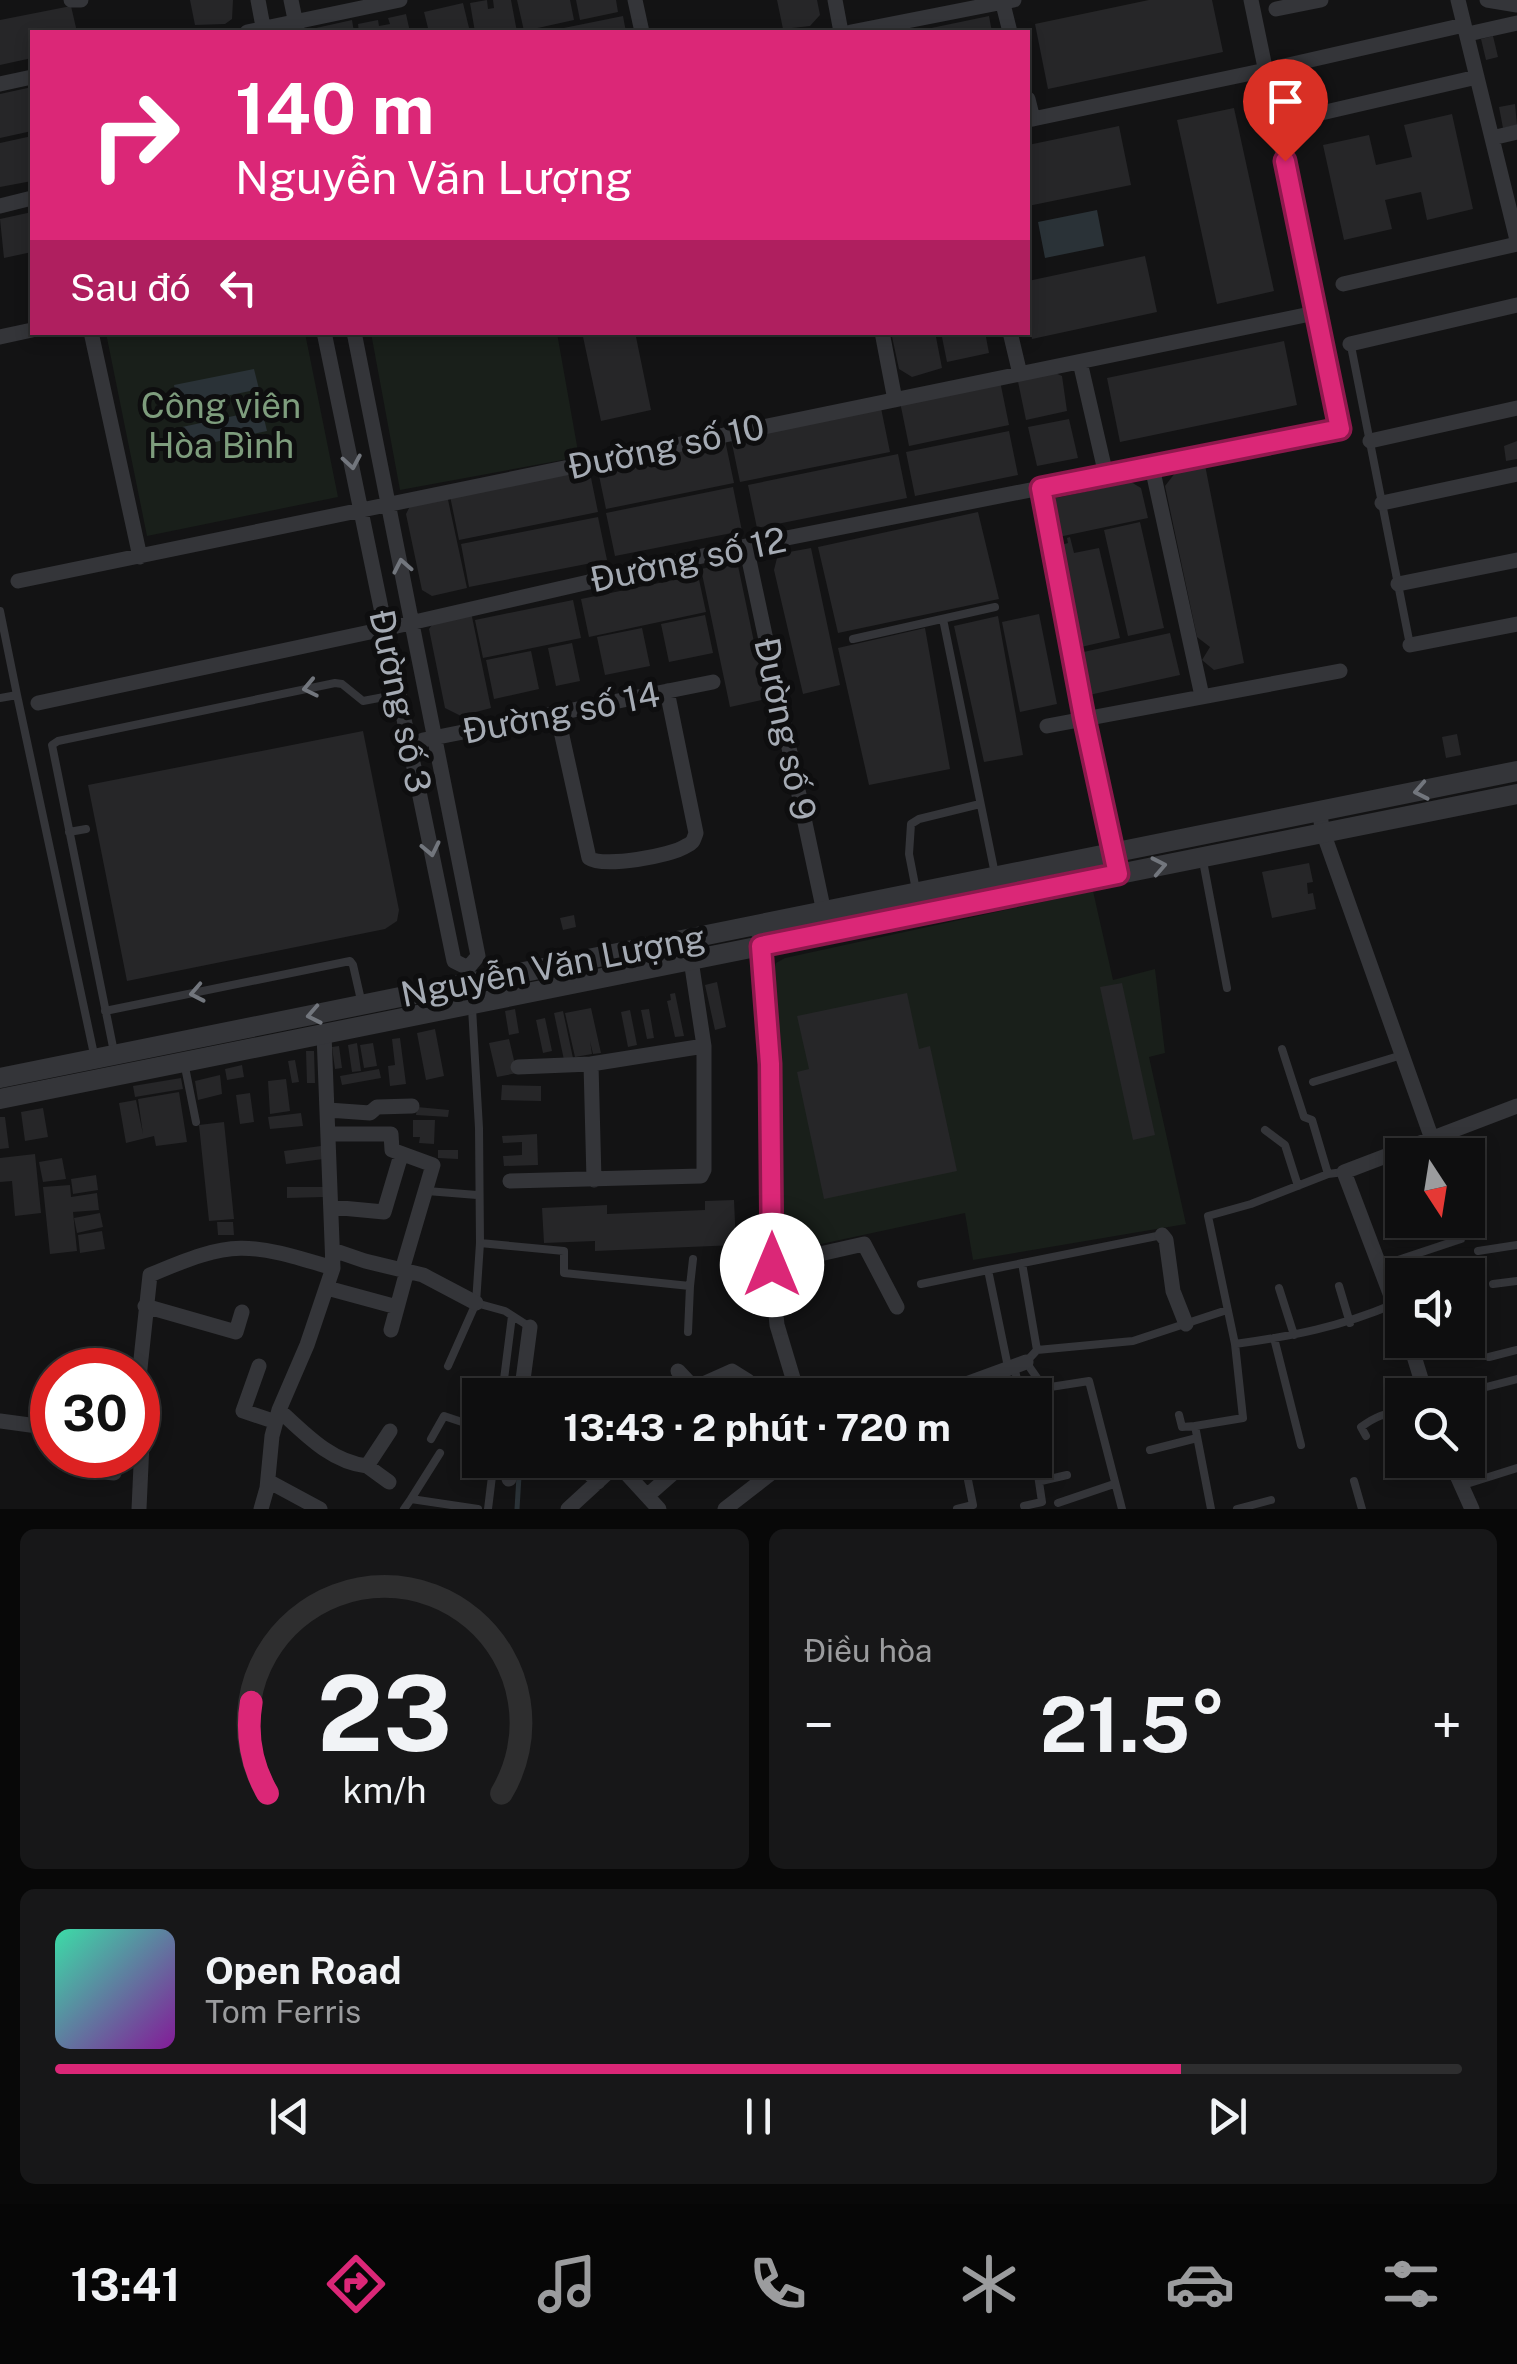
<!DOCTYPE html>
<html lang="vi">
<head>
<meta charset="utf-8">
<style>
  body { margin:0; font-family:"Public Sans",sans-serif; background:#171718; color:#f1f3f6; height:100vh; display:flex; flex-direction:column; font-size:38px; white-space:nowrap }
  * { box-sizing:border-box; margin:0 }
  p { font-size:32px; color:#9b9c9e }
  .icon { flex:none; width:55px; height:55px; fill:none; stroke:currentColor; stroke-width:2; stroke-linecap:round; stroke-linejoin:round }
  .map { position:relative; height:1509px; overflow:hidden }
  .details { display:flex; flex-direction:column; gap:20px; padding:20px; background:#080808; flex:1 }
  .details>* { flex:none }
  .banner { position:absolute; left:30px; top:30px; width:1000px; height:305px; border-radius:0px; box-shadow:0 5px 15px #0003,0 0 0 2px #2e2e2f; background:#db2777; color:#fff; overflow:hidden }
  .needle { width:65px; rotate:168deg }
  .buttons { position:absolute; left:1385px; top:1138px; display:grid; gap:20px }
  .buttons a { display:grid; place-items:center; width:100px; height:100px; border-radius:0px; background:#0e0e0f; box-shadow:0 5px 15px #0003,0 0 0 2px #2e2e2f; font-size:50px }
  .speed { position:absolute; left:30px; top:1348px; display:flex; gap:20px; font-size:50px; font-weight:700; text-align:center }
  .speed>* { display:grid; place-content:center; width:130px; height:130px; border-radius:50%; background:#0e0e0f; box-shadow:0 5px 15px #0003,0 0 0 2px #2e2e2f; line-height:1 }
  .speed .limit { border:15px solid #d22; background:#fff; color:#111 }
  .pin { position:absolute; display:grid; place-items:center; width:85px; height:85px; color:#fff; margin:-102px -42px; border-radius:50% 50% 50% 0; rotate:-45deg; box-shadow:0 0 10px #0007 }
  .pin .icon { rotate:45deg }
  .me { position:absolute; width:110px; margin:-55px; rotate:0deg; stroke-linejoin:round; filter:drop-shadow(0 0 8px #0008) }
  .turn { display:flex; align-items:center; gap:35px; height:210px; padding:0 40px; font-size:45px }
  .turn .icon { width:130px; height:130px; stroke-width:2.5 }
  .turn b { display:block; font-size:70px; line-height:85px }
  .then { display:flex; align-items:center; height:95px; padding:0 40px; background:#0003; gap:20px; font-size:38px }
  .big { font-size:75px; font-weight:700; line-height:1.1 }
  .details .card { flex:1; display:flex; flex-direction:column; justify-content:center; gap:15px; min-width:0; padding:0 35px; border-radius:15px; background:#171718 }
  .details .dial { align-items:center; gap:0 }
  .dial svg { height:260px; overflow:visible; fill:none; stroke:#2e2e2f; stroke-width:7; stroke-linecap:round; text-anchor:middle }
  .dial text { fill:#f1f3f6; stroke:none }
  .song { display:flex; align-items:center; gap:30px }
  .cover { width:120px; height:120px; border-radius:15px; background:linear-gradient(135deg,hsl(160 70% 55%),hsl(290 70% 35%)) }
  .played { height:10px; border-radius:5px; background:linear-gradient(90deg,#db2777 80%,#2e2e2f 80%) }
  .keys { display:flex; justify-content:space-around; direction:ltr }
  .heat { display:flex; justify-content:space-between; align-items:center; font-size:55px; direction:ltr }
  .details .tiles { flex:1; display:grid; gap:20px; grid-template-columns:1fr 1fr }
  .card:last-child { grid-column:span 2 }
  .trip { position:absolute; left:462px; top:1378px; width:590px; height:100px; border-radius:0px; background:#0e0e0f; box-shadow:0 5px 15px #0003,0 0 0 2px #2e2e2f; font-weight:700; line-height:100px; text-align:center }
  .dock { display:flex; height:160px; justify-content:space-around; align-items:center; background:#060606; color:#9b9c9e }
  .dock .icon { width:70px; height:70px }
  .dock .selected { color:#db2777 }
  .dock b { font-size:45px; color:#f1f3f6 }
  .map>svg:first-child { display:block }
  .green { fill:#191f1a }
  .water { fill:#2a3237 }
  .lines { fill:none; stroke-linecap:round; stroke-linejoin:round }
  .stream { stroke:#2a3237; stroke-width:5 }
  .building { fill:#262628 }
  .service { stroke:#343539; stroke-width:8 }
  .minor { stroke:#343539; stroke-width:15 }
  .tertiary { stroke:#343539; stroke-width:20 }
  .oneway { stroke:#72767d }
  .route-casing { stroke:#8e194d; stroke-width:25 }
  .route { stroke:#db2777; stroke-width:18 }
  .labels { text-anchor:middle; stroke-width:10; stroke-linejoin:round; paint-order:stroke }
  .park-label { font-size:35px; fill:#7e9d7d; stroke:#0e0e0f }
  .street-label { font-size:35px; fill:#a5abb4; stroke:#0e0e0f }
</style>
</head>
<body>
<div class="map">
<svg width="1517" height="1509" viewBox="0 0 1517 1509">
  <rect width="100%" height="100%" fill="#131314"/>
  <path class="green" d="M106 333H305L338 497 147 536Z
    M371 333H557L579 457 400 490Z
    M1093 891 1113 980 1155 969 1165 1053 1149 1057 1186 1224 973 1260 965 1213 784 1252 773 971 776 963 785 958Z"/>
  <path class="water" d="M1097 210 1104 246 1045 258 1038 222Z
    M254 369 259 389 178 406 174 385Z
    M262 410 267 431 187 448 182 427Z"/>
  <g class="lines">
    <path class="stream" d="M517 1509 520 1460"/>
  </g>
  <path class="building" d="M190 0H233L232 19 225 24 195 25Z
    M487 0 488 9 494 8 493 0H511L517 32H475L470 3Z
    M517 0H570L574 20 524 31Z
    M576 0H616L618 12 580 20Z
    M777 0H817L820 15 810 26 783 29Z
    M1149 0H1212L1223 52 1048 89 1035 24Z
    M463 3 470 32H429L424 12Z
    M71 6 77 32H32V58L0 65V20Z
    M406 14 410 32H359L358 24 378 20 379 26 390 24 388 18Z
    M623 16 626 32H549V31Z
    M989 16 992 32H917V31Z
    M352 20 354 32H314L316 28Z
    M1493 36 1498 57 1486 60 1481 39Z
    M32 87V131L0 138V94Z
    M1515 104 1517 125 1503 128 1499 107Z
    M1234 108 1274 291 1217 304 1177 120Z
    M1452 114 1473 209 1427 220 1421 192 1385 200 1392 229 1344 240 1323 145 1369 135 1376 165 1412 157 1404 125Z
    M1119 126 1131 185 1028 206V145Z
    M32 136V181L0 187V143Z
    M32 212V252L4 258 0 219Z
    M1145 256 1157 312 1032 339 1028 316V281Z
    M582 332H635L651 410 601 421Z
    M891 332H935L942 368 912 377 899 369Z
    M941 332H985L989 353 947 362Z
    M1284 341 1297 405 1120 442 1107 378Z
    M1051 371 1062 376 1067 411 1026 420 1017 377Z
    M1000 381 1009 425 909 446 900 402Z
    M881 408 890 452 740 482 731 439Z
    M1069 419 1078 458 1037 466 1028 427Z
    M1009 431 1018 475 915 496 906 452Z
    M725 440 734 483 606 509 597 466Z
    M1517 441V459L1506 461 1504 446Z
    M898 454 907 498 757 528 748 485Z
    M1205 465 1244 663 1214 670 1202 660 1210 647 1197 637 1165 486 1175 473Z
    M589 468 598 512 459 540 450 496Z
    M1131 482 1141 488 1148 518 1054 538 1050 503 1056 498Z
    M733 487 742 531 615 556 606 513Z
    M447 495 467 588 432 596 422 590 406 514 412 502Z
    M978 512 999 599 838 633 818 547Z
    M598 517 607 560 469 587 461 544Z
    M1140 522 1164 628 1128 636 1104 530Z
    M1070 537 1074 553 1099 548 1120 638 1081 647 1058 546 1068 543 1067 538Z
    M811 548 840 685 803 694 774 570 778 554Z
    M737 561 766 699 730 707 701 569Z
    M698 575 706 612 589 637 581 599Z
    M573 600 581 638 483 658 475 620Z
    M471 612 491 708 461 716 445 708 429 629 436 619Z
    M1039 614 1057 704 1020 712 1002 622Z
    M705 615 713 653 669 662 661 624Z
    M998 616 1023 755 984 762 954 626Z
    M642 628 650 666 605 675 597 637Z
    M925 628 950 769 869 785 838 648Z
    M1170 633 1180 675 1089 695 1079 653Z
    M572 643 580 681 556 686 548 648Z
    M531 651 539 689 494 699 486 660Z
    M363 731 399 910 397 921 385 929 127 981 88 785Z
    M1457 734 1461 755 1446 758 1442 737Z
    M1309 863 1313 882 1307 883 1308 894 1313 893 1316 909 1272 918 1262 872Z
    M574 915 576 927 563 930 560 918Z
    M717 982 726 1027 715 1030 705 985Z
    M1122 983 1155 1135 1133 1140 1100 987Z
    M675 993 684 1036 675 1037 667 1001 671 1000 670 994Z
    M907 993 919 1049 930 1046 957 1171 824 1199 797 1072 809 1069 797 1016Z
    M591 1008 601 1053 593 1054 590 1041 592 1054 575 1057 565 1013Z
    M515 1009 519 1033 509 1035 505 1011Z
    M649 1009 654 1038 647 1039 641 1010Z
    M630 1010 637 1045 628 1047 621 1012Z
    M563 1011 573 1058 564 1060 554 1013Z
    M545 1018 552 1051 543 1053 536 1020Z
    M435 1029 444 1076 426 1080 417 1033Z
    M400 1038 406 1084 390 1086 388 1066 395 1065 392 1039Z
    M509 1039 517 1073 497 1077 489 1043Z
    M357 1043 361 1071 352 1072 348 1045Z
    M373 1043 377 1066 364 1068 360 1045Z
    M339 1046 342 1068 335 1069 332 1047Z
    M306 1051H314L315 1083H307Z
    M295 1060 299 1082 292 1083 288 1061Z
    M242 1065 244 1077 227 1080 225 1069Z
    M379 1069 381 1078 342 1085 340 1076Z
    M220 1075 222 1094 198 1100 195 1081Z
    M181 1078 183 1089 135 1097 133 1086Z
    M286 1079 290 1111 270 1114 268 1081Z
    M502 1085 541 1086V1101L501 1100Z
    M179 1092 187 1142 156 1146 154 1136 126 1143 119 1103 136 1100 143 1134 138 1099Z
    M250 1093 254 1122 240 1124 236 1095Z
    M417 1107 449 1110 448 1117 416 1115Z
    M43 1108 48 1137 25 1141 21 1112Z
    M301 1113 303 1126 270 1129 268 1117Z
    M0 1117H5L9 1148 0 1149Z
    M413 1120H435L434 1144 419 1143 420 1137H413Z
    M224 1122 234 1219 209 1221 199 1125Z
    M537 1134 538 1165 504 1166 503 1156 522 1155V1142L503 1143 502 1136Z
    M321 1146 323 1159 286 1164 284 1151Z
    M438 1150H458V1159L438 1158Z
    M35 1154 41 1213 15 1216 12 1181 0 1182V1158Z
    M62 1158 66 1179 43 1182 39 1162Z
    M96 1175 98 1190 73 1194 71 1179Z
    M70 1185 71 1197 97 1193 99 1210 73 1212 77 1251 50 1254 43 1187Z
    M287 1187H323V1197L287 1198Z
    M734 1200 736 1245 595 1251V1241L544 1243 542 1208 607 1205V1214L705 1210V1201Z
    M100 1213 103 1227 77 1233 74 1218Z
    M217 1222H233L234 1235H218Z
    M102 1231 105 1249 80 1253 78 1235Z"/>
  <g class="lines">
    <path class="service" d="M1351 346 1410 645
      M0 611 17 695 0 698
      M943 619 995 874
      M853 639 995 607
      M17 695 95 1059
      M69 832 86 829
      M1203 861 1227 988
      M916 890 909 854 911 824 919 819 980 804
      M472 1008 479 1128 480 1243 476 1303 505 1311 530 1327
      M105 1011 350 961 353 965 361 1000
      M1282 1049 1304 1117 1312 1120 1328 1174 1344 1172
      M114 1052 52 745 58 741 335 683 342 684 363 701 400 694
      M184 1062 196 1122
      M1313 1082 1402 1055
      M1265 1130 1285 1145 1298 1186
      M427 1191 477 1195
      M480 1243 564 1251V1273L690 1286 688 1332
      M1478 1251 1517 1245
      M1022 1263 1037 1350
      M1380 1266 1461 1239
      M921 1284 988 1270
      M1493 1284 1517 1281
      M690 1286 693 1259
      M1339 1286 1350 1323
      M1279 1288 1294 1335
      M1274 1338 1301 1445
      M1235 1344C1293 1336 1340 1327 1394 1304
      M1489 1357 1517 1350
      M448 1366 476 1303
      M1008 1367 988 1270 1162 1235
      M1014 1367 1021 1395
      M994 1373 999 1395
      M502 1395 512 1316
      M1455 1395 1517 1379
      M1179 1415 1182 1427 1195 1426
      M1366 1436 1361 1427C1375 1417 1385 1412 1402 1413
      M431 1439 444 1416 480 1428
      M1150 1450 1197 1438
      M1041 1481 1067 1475
      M1354 1481 1362 1509
      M1460 1486 1517 1468
      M411 1499 440 1453
      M1058 1503 1114 1484
      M1024 1506 1042 1502 1035 1455
      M404 1509 411 1499 478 1509
      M488 1509 494 1460
      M957 1509 973 1505 964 1460
      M1122 1509 1089 1381 1044 1388 1026 1362 1037 1350 1133 1341 1227 1310
      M1211 1509 1195 1426 1243 1418 1235 1344 1208 1216 1251 1204 1328 1174
      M1237 1509 1271 1500"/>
    <path class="minor" d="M71 0H81
      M258 0 264 32
      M291 0 297 29
      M635 0 642 32
      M835 0 841 32
      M1002 0 1010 32
      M1458 0 1517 240
      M1487 0 1517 5
      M1276 9 1321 0
      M247 32 400 0
      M851 32 1014 0
      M1468 34 1517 23
      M1284 66 1464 25
      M0 84 32 77
      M1028 99 1033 119
      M1028 120 1266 70
      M1278 123 1477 77
      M1492 138 1517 132
      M0 206 32 198
      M1343 284 1517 244
      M91 332 140 557
      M324 332 454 961 468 968
      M354 332 478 956 468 968
      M882 332 895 400
      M1010 332 1020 374
      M0 337 32 330
      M1350 344 1517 305
      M1080 362 1106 475
      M1370 441 1517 408
      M1152 467 1202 696
      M1041 488 1084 717 1119 874
      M1382 503 1517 474
      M746 546 824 912
      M18 581 1315 313
      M1398 584 1517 560
      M1410 645 1517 624
      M38 703 384 629 746 546 1340 429 1251 0
      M557 713 589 858C603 868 671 856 686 846 694 842 693 841 696 833L667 691
      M1047 726 1340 671
      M423 740 713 682
      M1319 811 1323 832 1432 1139
      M759 938 770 1065 771 1265 777 1325 798 1395
      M518 1067 591 1064
      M328 1110 370 1113 377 1107 412 1106
      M328 1134H391L392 1150 433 1165 402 1270
      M594 1180 591 1064 704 1046
      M510 1181 701 1176 704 1170V1046L691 960
      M331 1207 384 1212 401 1155
      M1162 1235 1166 1240 1173 1291 1186 1324
      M333 1250 365 1261 423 1275 476 1303
      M771 1265 864 1244 897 1307
      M327 1288 397 1307
      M145 1306 236 1332 242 1312
      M1402 1325 1344 1172 1517 1106
      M391 1330 407 1271
      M1409 1340 1426 1395
      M259 1366 243 1411 276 1422
      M678 1371 694 1388 732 1371 748 1381 758 1395
      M138 1387 150 1275C234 1239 246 1242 333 1268
      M503 1387 542 1395
      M521 1395 530 1327
      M936 1395 1026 1362
      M279 1410C305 1434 331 1462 367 1466L390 1431
      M138 1412 142 1443 139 1509
      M0 1421 52 1428
      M87 1455 85 1470 114 1473 116 1455
      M576 1460 598 1482
      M614 1460 659 1509
      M1450 1460 1472 1509
      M367 1466 389 1482
      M509 1479 512 1460
      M268 1481 320 1509
      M647 1496 688 1460
      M261 1509 267 1488 272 1436 279 1410 307 1345 333 1268 324 1034
      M568 1509 617 1464
      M725 1509 788 1460"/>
    <path class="tertiary" d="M0 1078 1517 771
      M0 1099 1517 794"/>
  </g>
  <defs><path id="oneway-chevron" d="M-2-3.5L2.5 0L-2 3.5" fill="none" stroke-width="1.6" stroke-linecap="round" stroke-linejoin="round" transform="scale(2.5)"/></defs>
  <g class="oneway">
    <use href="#oneway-chevron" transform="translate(352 462) rotate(80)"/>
    <use href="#oneway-chevron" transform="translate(402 566) rotate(-101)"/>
    <use href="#oneway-chevron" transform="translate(310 688) rotate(168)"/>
    <use href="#oneway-chevron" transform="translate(1421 791) rotate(169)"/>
    <use href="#oneway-chevron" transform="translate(431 849) rotate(78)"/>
    <use href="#oneway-chevron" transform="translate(1159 866) rotate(-11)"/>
    <use href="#oneway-chevron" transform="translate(197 993) rotate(169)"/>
    <use href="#oneway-chevron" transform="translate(314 1015) rotate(169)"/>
  </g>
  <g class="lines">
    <defs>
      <path id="route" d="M772 1265 770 1064 761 946 1118 874 1084 717 1041 488 1340 429 1285 161"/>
    </defs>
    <use href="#route" class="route-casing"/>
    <use href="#route" class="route"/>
  </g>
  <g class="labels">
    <g class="park-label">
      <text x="221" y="418">Công viên<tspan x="221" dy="40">Hòa Bình</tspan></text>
    </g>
    <g class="street-label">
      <text transform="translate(666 447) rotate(-12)" y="12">Đường số 10</text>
      <text transform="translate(688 560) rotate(-12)" y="12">Đường số 12</text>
      <text transform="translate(400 701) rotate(78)" y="12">Đường số 3</text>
      <text transform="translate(561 713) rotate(-11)" y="12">Đường số 14</text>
      <text transform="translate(785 729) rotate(78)" y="12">Đường số 9</text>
      <text transform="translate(553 966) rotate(-11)" y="12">Nguyễn Văn Lượng</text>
    </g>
  </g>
</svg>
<div class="buttons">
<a><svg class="needle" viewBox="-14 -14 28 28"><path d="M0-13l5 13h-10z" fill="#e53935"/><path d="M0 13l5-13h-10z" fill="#9b9c9e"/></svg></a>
<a><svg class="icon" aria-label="sound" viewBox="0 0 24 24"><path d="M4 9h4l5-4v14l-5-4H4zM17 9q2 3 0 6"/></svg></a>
<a><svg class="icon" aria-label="search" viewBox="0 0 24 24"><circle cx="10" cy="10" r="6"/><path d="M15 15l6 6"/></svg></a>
</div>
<div class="speed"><div class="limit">30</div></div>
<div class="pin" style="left:1285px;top:161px;background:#d93025"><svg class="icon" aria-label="arrive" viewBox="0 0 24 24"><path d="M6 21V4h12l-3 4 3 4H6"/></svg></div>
<svg class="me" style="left:772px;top:1265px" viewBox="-20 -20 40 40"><circle r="19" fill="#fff"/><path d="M0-13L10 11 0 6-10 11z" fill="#db2777"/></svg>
<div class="trip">13:43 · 2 phút · 720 m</div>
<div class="banner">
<div class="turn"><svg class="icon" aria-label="right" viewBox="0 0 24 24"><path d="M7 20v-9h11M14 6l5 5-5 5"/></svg><div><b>140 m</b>Nguyễn Văn Lượng</div></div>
<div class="then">Sau đó<svg class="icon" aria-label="left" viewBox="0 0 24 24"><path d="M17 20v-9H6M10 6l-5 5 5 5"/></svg></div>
</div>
</div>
<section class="details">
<div class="tiles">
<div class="card dial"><svg viewBox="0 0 100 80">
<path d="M14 69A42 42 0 1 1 86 69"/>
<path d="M14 69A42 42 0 0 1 9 41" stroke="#db2777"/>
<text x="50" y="56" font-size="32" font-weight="700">23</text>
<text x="50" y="72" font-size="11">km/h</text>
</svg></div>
<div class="card"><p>Điều hòa</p>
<div class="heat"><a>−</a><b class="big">21.5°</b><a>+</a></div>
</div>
<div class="card">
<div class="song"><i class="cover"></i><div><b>Open Road</b><p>Tom Ferris</p></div></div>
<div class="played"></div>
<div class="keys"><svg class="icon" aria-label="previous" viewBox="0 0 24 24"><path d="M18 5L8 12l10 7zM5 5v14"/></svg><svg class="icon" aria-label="pause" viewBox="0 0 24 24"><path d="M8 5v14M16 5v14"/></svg><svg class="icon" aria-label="next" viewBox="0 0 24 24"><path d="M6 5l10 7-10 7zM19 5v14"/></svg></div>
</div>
</div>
</section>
<nav class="dock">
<b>13:41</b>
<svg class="icon selected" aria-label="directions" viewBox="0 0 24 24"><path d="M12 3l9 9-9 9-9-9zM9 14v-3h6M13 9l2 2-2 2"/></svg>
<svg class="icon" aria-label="music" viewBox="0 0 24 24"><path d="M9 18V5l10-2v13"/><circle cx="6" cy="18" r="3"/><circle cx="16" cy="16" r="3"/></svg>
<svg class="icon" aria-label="phone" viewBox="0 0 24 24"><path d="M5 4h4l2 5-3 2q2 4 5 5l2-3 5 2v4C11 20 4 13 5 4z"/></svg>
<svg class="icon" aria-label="climate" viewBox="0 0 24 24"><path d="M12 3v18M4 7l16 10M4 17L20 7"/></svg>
<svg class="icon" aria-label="car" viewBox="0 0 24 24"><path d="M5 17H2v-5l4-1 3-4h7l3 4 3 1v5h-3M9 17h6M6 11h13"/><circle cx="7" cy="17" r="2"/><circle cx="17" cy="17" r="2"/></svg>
<svg class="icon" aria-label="filters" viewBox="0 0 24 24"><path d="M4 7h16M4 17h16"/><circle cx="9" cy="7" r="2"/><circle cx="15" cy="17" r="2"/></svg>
</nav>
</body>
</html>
